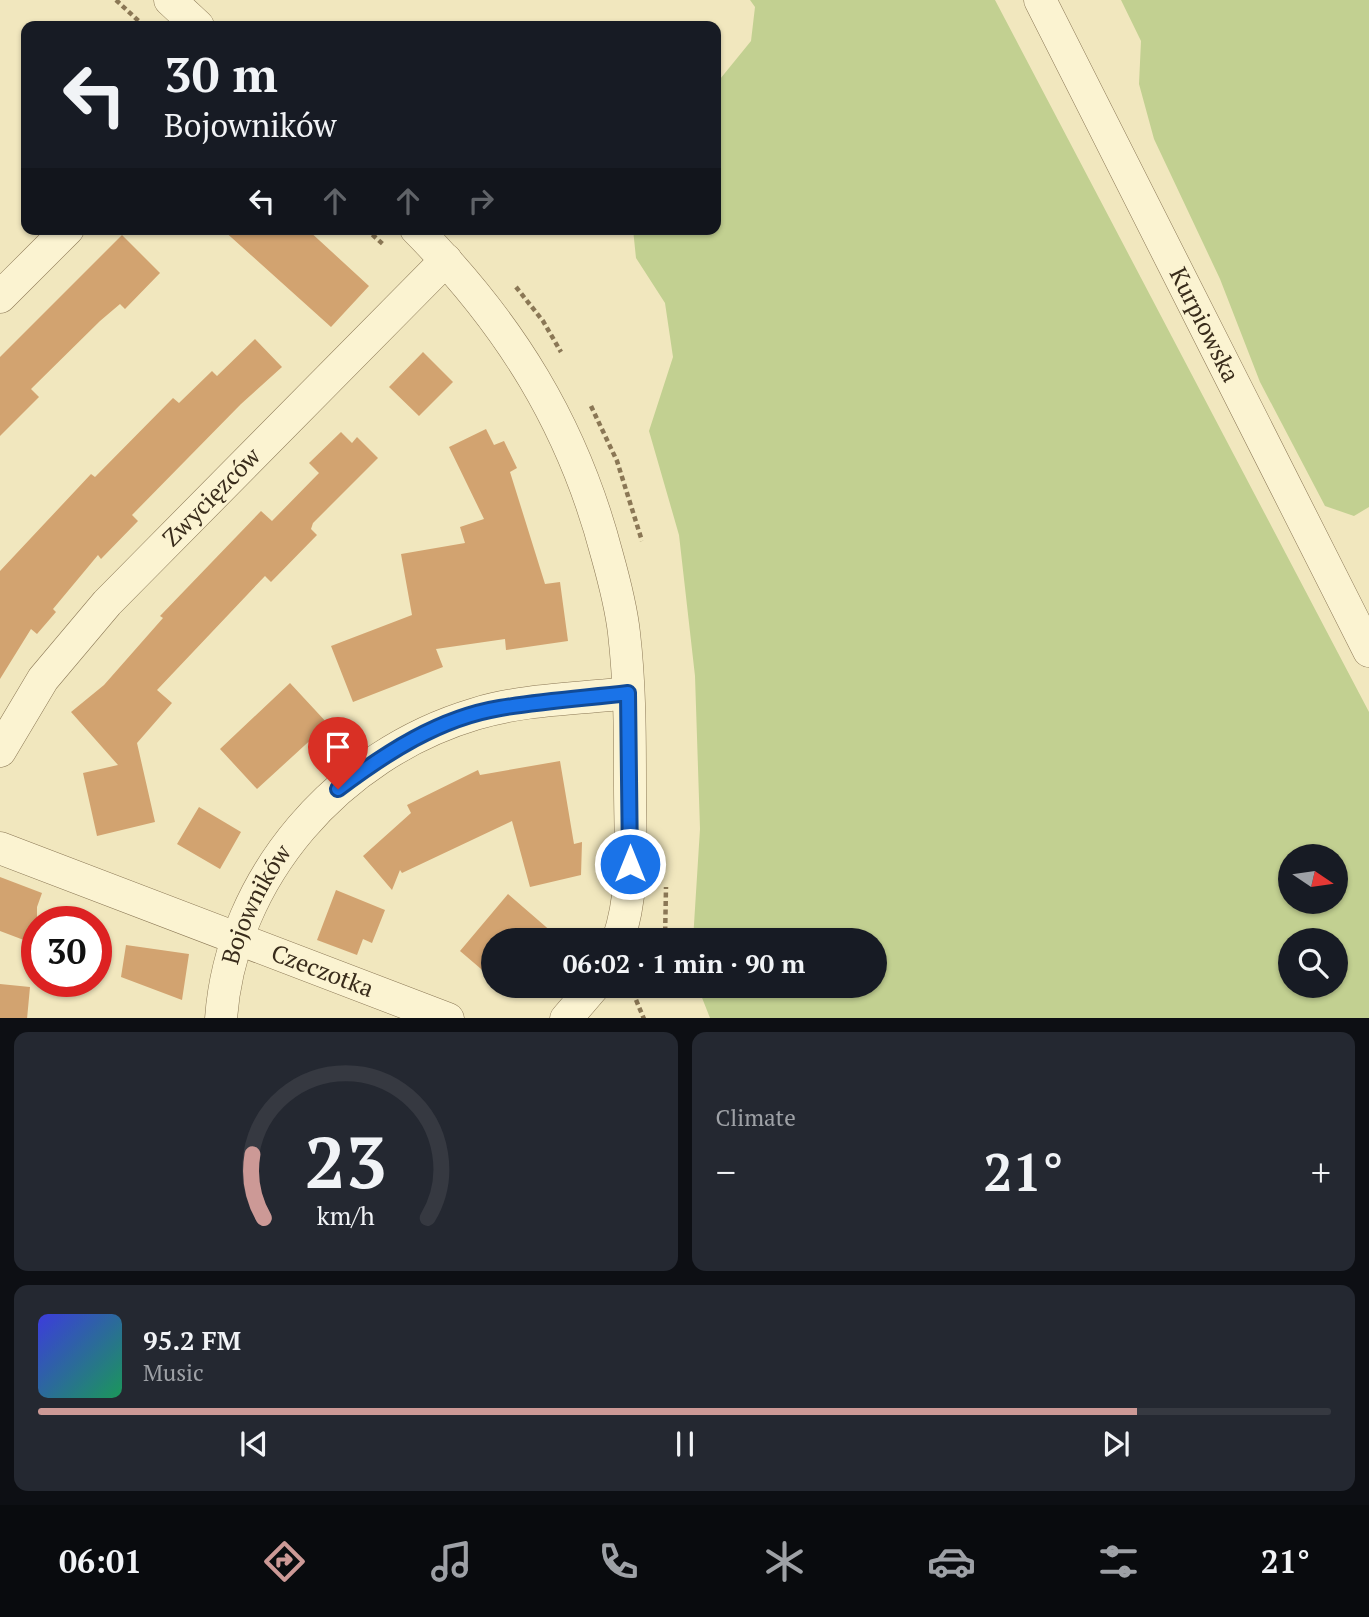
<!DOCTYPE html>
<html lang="en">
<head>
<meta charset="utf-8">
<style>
  body { margin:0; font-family:"PT Serif",serif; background:#242831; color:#f1f3f6; height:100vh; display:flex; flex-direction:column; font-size:26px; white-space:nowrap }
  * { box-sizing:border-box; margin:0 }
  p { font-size:23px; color:#9ea1a6 }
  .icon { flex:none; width:38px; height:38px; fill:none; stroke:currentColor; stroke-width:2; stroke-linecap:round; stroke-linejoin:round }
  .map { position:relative; height:1018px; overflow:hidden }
  .panel { display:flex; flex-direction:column; gap:14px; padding:14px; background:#0d0f14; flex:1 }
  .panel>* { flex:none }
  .top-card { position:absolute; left:21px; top:21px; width:700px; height:214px; border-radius:14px; box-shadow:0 2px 5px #0004; background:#171b24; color:#f1f3f6; overflow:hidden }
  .needle { width:46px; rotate:103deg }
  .fabs { position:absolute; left:1278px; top:844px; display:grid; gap:14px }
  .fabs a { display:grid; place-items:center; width:70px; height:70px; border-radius:50%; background:#171b24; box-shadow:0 2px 5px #0004; font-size:35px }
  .speed { position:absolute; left:21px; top:906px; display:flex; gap:14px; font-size:35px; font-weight:700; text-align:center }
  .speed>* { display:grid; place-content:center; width:91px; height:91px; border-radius:50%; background:#171b24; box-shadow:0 2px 5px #0004; line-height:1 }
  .speed .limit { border:10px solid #d22; background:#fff; color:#111 }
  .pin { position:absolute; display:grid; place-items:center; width:60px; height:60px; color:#fff; margin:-72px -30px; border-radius:50% 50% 50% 0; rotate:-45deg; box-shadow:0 0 7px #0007 }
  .pin .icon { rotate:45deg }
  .me { position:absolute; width:77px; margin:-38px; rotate:0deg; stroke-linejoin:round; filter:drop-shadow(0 0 5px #0008) }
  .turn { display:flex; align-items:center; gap:24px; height:147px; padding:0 28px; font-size:32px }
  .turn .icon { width:91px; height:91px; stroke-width:2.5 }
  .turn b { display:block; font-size:49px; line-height:60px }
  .lanes { display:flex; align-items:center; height:66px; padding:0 28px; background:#0003; justify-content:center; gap:35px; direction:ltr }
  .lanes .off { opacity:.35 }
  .big { font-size:52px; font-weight:600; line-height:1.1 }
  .panel .tile { flex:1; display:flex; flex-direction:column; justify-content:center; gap:10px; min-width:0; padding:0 24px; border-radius:14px; background:#242831 }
  .panel .dial { align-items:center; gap:0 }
  .dial svg { height:182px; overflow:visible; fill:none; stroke:#363941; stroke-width:7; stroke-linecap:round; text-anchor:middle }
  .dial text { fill:#f1f3f6; stroke:none }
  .song { display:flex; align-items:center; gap:21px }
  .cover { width:84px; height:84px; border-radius:10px; background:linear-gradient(135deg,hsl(240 70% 55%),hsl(150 70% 35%)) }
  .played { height:7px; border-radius:4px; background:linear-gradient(90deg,#cc9996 85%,#363941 85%) }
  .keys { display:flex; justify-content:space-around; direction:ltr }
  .heat { display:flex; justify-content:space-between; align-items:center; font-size:38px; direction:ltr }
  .panel .tiles { flex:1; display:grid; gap:14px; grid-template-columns:1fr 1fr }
  .tile:last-child { grid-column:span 2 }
  .trip { position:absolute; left:481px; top:928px; width:406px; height:70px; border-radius:35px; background:#171b24; box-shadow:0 2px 5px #0004; font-weight:600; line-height:70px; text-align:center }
  .menu { display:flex; height:112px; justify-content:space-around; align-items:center; background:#090b0e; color:#9ea1a6 }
  .menu .icon { width:49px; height:49px }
  .menu .selected { color:#cc9996 }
  .menu b { font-size:32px; color:#f1f3f6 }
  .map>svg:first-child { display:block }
  .green { fill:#c2d091; fill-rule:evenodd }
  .building { fill:#d2a370 }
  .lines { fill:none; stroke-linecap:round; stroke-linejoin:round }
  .minor-casing { stroke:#8a7755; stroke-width:33 }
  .path { stroke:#8a7755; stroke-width:4.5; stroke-dasharray:5 3.5; stroke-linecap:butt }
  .minor { stroke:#fbf3d1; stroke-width:32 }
  .route-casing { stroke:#114b97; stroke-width:18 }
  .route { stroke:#1a73e8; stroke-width:12 }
  .labels { text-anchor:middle; stroke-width:5; stroke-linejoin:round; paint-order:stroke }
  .street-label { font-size:24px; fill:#392c1b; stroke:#f8f0ce }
</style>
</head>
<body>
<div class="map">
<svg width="1369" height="1019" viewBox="0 0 1369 1019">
  <rect width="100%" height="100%" fill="#f1e7be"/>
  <path class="green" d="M750 0H995L1369 712V1018H710L697 985H875V940H693L700 829 695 676 679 535 649 431 673 357 665 303 636 258 633 229H716V84L751 41 755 7ZM1290 856H1335V901H1290ZM1290 940H1335V985H1290Z
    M1121 0H1369V507L1354 516 1325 506 1260 382 1220 279 1154 139 1139 84 1141 41Z"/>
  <path class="building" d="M222 229H307L369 286 331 327Z
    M122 235 160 273 125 309 120 304 100 321 31 389 39 397 0 436V357Z
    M255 339 282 367 241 404 132 515 138 521 101 559 98 555 53 609 56 612 37 634 31 629 0 679V571L91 474 95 477 173 398 179 403 212 371 217 376Z
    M423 352 453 382 419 416 389 387Z
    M486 429 494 445 504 441 517 468 510 472 545 584 560 582 568 641 506 650 505 639 436 649 443 667 353 702 331 646 412 615 401 554 465 543 460 527 484 519 449 447Z
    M341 432 352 443 357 437 378 458 313 523 311 529 317 535 271 582 265 576 157 690 172 703 137 743 155 822 97 836 83 773 118 765 71 712 104 685 163 618 160 616 261 511 272 521 319 473 309 463Z
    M290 683 328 724 257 789 220 749Z
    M560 761 574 844 582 842 581 875 530 887 512 821 402 873 400 870 392 890 363 856 411 813 407 805 478 770 480 775Z
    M199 807 241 832 220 869 177 844Z
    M0 877 42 893 37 907V945L0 931Z
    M336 890 385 910 372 943 363 939 357 955 317 940Z
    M508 894 553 933 547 940H494V980L460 951Z
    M126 945 189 954 182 1000 121 977Z
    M0 984 30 987 27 1019H0Z"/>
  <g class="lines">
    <defs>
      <g id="minor">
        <path d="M170 0 198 26"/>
        <path id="s1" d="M1040 0 1369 651"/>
        <path d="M416 229C510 324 573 425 607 555 614 580 621 606 624 633 630 684 630 736 630 787 630 837 635 892 618 940"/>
        <path d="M0 297 68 229"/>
        <path id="s2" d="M0 751 43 679 107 603 446 260"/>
        <path id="s3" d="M0 848 448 1019"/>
        <path id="s4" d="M221 1019C231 876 340 754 475 714 523 699 578 699 628 693"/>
        <path d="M566 1019 595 985"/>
      </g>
    </defs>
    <use href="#minor" class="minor-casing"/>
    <path class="path" d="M116 0 144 26
      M366 229 385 246
      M516 287 543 321 561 352
      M591 406 617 461 642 541
      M665 940 666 887
      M640 985 634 995 644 1019"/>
    <use href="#minor" class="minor"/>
  </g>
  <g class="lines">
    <defs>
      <path id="route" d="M338 789C386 753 439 718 500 708 542 701 585 698 628 693L630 864"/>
    </defs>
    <use href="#route" class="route-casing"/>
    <use href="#route" class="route"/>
  </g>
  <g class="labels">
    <g class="street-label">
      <text dy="8" stroke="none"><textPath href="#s1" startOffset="364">Kurpiowska</textPath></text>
      <text dy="8" stroke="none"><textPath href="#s2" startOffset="332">Zwycięzców</textPath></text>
      <text dy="8" stroke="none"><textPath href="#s4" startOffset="121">Bojowników</textPath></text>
      <text dy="8" stroke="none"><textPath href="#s3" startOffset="345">Czeczotka</textPath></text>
    </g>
  </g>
</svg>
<div class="fabs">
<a><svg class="needle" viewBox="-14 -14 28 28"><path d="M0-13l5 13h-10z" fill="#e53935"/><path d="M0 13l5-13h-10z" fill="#9ea1a6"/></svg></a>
<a><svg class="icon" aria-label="search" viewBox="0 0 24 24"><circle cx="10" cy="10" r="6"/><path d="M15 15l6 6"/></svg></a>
</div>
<div class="speed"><div class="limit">30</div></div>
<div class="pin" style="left:338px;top:789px;background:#d93025"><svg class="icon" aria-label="arrive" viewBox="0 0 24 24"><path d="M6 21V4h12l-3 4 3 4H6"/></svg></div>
<svg class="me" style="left:630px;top:864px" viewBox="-20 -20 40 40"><circle r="17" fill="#1a73e8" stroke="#fff" stroke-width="3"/><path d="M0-11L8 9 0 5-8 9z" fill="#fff"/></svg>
<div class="trip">06:02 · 1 min · 90 m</div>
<div class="top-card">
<div class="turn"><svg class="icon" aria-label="left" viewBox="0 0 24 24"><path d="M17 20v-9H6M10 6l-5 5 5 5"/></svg><div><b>30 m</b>Bojowników</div></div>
<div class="lanes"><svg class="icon" aria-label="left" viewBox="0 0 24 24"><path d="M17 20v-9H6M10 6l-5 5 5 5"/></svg><svg class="icon off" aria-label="ahead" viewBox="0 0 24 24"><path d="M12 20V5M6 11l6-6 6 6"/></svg><svg class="icon off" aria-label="ahead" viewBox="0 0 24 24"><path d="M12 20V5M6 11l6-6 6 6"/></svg><svg class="icon off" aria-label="right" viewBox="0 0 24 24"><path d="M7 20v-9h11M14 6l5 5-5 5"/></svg></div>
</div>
</div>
<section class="panel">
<div class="tiles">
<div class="tile dial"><svg viewBox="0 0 100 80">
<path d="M14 69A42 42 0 1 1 86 69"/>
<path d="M14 69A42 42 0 0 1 9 41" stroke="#cc9996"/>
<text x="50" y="56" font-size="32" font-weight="700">23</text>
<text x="50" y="72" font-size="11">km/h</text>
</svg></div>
<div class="tile"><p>Climate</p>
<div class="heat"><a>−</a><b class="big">21°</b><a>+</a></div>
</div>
<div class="tile">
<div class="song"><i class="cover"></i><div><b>95.2 FM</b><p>Music</p></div></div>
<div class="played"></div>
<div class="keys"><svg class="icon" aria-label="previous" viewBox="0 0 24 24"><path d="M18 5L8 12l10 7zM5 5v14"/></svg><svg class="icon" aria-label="pause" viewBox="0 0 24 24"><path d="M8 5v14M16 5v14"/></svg><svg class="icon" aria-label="next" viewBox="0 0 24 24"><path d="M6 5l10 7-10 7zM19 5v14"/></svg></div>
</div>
</div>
</section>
<nav class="menu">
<b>06:01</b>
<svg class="icon selected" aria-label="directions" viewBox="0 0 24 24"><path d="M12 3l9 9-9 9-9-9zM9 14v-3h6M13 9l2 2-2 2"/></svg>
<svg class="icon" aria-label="music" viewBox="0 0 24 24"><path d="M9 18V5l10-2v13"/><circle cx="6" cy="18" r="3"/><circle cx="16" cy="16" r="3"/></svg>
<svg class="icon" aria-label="phone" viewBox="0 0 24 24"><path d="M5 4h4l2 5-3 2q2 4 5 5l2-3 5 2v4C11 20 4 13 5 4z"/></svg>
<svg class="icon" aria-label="climate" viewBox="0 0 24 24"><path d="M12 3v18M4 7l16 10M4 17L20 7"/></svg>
<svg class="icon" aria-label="car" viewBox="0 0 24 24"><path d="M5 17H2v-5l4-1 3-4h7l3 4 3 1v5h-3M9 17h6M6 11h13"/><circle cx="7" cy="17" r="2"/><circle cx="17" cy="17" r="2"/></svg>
<svg class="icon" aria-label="filters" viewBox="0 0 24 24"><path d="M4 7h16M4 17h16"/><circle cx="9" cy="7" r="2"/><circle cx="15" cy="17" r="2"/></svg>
<b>21°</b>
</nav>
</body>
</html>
